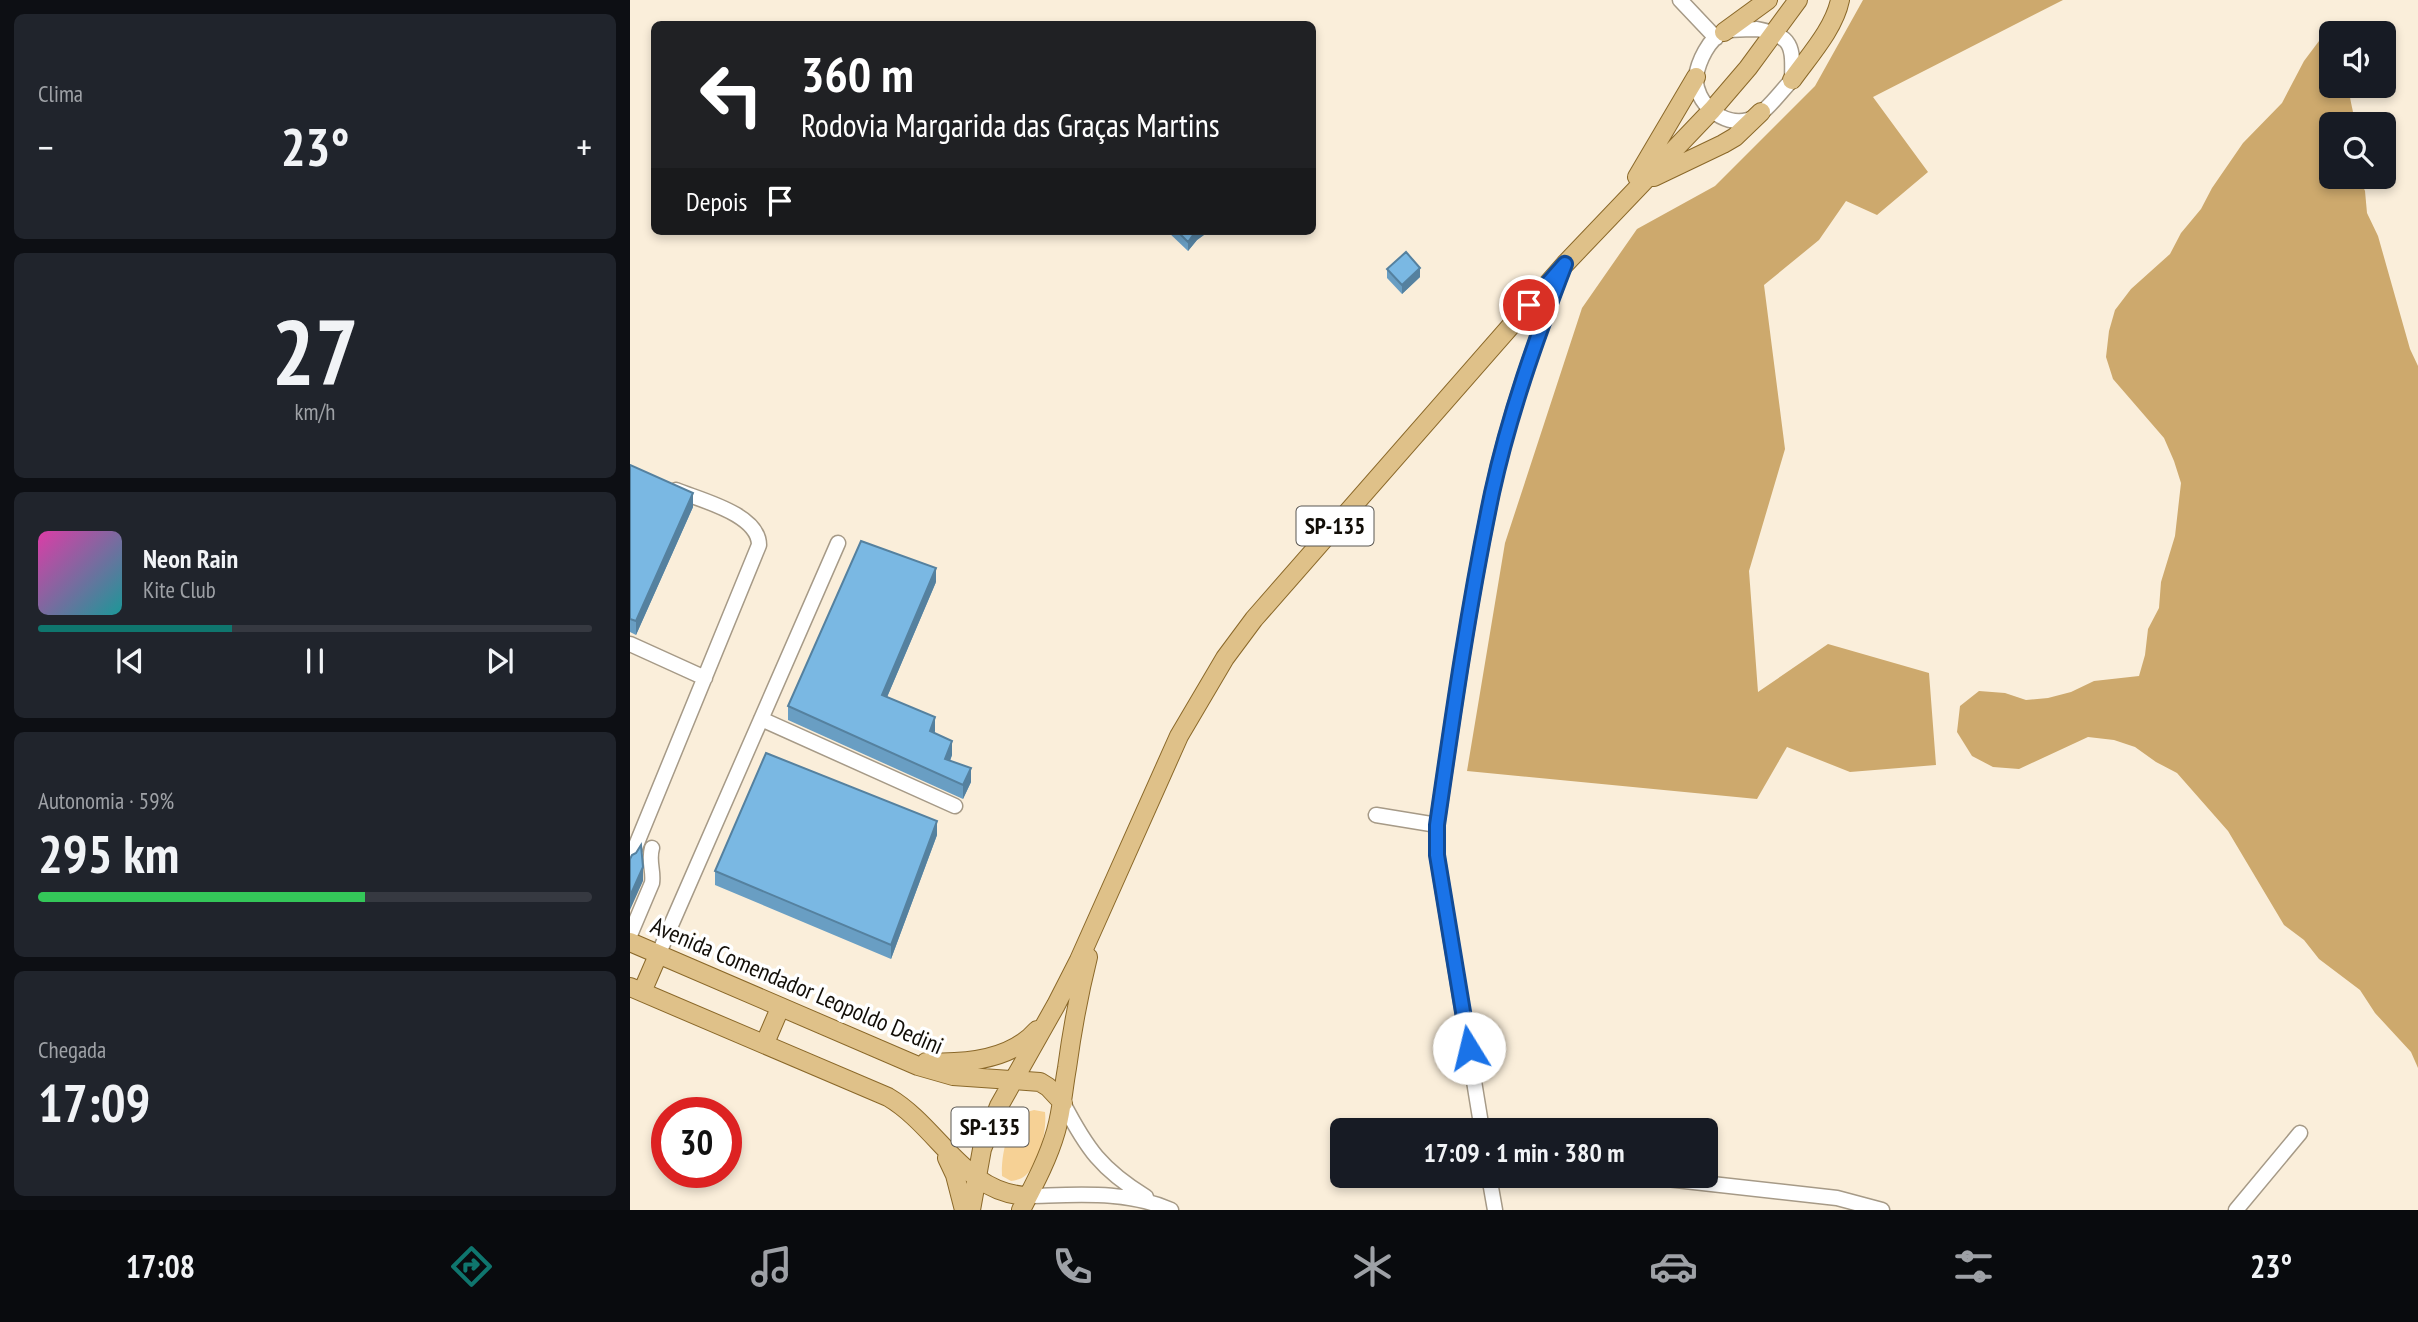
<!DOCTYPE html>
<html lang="pt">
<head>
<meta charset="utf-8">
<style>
  body { margin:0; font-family:"PT Sans Narrow",sans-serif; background:#20242c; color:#f1f3f6; height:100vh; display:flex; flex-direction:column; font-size:26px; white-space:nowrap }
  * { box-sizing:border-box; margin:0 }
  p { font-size:23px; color:#9ea1a6 }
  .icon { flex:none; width:38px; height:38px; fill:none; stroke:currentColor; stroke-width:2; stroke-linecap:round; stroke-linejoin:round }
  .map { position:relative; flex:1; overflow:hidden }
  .drawer { display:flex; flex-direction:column; gap:14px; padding:14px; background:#0d0f14; width:630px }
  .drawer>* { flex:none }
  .guide { position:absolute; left:21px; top:21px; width:665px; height:214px; border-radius:10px; box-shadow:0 4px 10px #0003; background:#202124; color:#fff; overflow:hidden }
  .controls { position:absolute; left:1689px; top:21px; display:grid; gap:14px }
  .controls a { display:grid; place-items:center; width:77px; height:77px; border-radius:10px; background:#171b24; box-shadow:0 4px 10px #0003; font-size:35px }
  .speed { position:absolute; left:21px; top:1097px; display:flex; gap:14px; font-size:35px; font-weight:700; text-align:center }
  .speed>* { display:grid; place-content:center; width:91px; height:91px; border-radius:50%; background:#171b24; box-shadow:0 4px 10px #0003; line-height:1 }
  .speed .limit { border:10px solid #d22; background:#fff; color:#111 }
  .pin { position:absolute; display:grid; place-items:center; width:60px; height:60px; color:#fff; margin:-30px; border:4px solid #fff; border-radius:50%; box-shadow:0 2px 7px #0007 }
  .me { position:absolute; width:77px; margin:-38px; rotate:351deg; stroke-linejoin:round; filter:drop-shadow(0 0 5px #0008) }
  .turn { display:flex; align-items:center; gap:24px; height:147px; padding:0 35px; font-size:32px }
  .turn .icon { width:91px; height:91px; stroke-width:2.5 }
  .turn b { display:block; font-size:49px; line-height:60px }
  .then { display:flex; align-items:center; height:66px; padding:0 35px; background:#0003; gap:14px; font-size:26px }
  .big { font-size:52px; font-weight:600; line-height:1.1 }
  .drawer .card { flex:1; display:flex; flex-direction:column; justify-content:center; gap:10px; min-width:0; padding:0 24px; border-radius:10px; background:#20242c }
  .drawer .dial { align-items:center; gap:0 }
  .dial b { font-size:91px; line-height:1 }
  .song { display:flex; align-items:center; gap:21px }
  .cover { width:84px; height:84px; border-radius:10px; background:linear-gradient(135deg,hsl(320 70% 55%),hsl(180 70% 35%)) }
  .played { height:7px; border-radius:4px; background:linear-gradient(90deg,#0f766e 35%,#363941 35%) }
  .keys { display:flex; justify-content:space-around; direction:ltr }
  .heat { display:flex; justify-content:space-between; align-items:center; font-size:38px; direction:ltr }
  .charge { height:10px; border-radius:5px; background:linear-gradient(90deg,#34c759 59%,#363941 0) }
  .trip { position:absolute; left:700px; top:1118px; width:388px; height:70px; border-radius:10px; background:#171b24; box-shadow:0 4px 10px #0003; font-weight:600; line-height:70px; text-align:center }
  .menu { display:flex; height:112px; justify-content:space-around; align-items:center; background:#090b0e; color:#9ea1a6 }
  .menu .icon { width:49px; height:49px }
  .menu .active { color:#0f766e }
  .menu b { font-size:32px; color:#f1f3f6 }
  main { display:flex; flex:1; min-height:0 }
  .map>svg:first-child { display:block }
  .green { fill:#f6d195 }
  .forest { fill:#cda96d }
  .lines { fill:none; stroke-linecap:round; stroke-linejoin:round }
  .minor-casing { stroke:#a69a87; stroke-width:17 }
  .major-casing { stroke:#8a6829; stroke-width:20 }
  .minor { stroke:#fff; stroke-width:14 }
  .major { stroke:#dfc189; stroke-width:18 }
  .wall { fill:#699ec3 }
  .shaded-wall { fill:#55819f }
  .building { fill:#7ab8e3; stroke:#55819f; stroke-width:2 }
  .route-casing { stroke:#114b97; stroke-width:18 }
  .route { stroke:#1a73e8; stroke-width:12 }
  .labels { text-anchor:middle; stroke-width:7; stroke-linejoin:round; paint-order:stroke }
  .shield { fill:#fff; stroke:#595652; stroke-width:2 }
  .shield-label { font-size:23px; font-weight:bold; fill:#120e08 }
  .street-label { font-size:24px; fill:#120e08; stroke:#fff }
</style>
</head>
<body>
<main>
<section class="drawer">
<div class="card"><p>Clima</p>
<div class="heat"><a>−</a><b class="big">23°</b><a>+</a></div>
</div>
<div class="card dial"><b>27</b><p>km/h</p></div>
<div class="card">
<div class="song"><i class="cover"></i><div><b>Neon Rain</b><p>Kite Club</p></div></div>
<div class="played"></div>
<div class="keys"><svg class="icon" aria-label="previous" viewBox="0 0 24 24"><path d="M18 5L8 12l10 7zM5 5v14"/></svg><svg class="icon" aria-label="pause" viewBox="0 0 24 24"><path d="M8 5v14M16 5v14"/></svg><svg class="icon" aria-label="next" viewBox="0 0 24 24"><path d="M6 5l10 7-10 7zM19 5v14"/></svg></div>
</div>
<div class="card"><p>Autonomia · 59%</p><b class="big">295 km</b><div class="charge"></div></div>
<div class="card"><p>Chegada</p><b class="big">17:09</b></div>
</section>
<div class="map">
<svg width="1788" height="1210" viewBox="0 0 1788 1210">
  <rect width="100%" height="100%" fill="#faeeda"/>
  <path class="green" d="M404 1110 415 1112C417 1130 410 1163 396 1175 392 1179 386 1180 381 1181L372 1176C371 1154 378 1115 404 1110Z"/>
  <path class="forest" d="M1233 0H1433L1243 97 1298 172 1247 215 1216 201 1189 240 1134 285 1155 449 1119 571 1128 692 1198 644 1299 673 1306 765 1220 772 1157 747 1127 799 837 771 875 543 952 308 1007 229 1085 186 1185 86Z
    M1708 25 1712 33H1701V86H1720C1718 100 1725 111 1724 124H1701V177H1729L1735 191 1737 213 1748 236 1780 349 1788 366V1068L1781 1052 1745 1013 1730 990 1689 959 1674 940 1654 925 1598 831 1547 773 1526 762 1505 747 1484 740 1458 737 1389 769 1363 767 1342 756 1327 732 1330 706 1349 691 1375 693 1396 700 1418 698 1441 692 1464 681 1509 676 1515 655 1518 629 1529 608 1531 582 1545 536 1551 483 1544 461 1534 438 1483 379 1476 357 1479 331 1485 310 1501 289 1540 254 1551 233 1571 209 1582 188 1613 143 1652 103 1674 61 1689 41Z"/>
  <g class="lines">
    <defs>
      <path id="minor" d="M1050 0 1086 38
        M1127 29C1163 36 1163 46 1162 80 1150 92 1135 115 1118 120 1093 127 1064 102 1066 77 1068 62 1079 38 1094 32 1103 28 1117 30 1127 29Z
        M0 644 75 678
        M131 719 325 806
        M746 815 807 825
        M0 860 129 545C129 514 70 500 46 490
        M0 935 22 883C24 871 18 861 22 848
        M28 955 208 543
        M433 1103C457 1149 471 1169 516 1197
        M852 1130 807 855V825C823 715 839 603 862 493 878 417 905 342 933 269
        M859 1176 865 1210
        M1010 1176 1207 1198 1252 1210
        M398 1196C447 1195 496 1190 541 1210
        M1606 1210 1670 1133"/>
      <path id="major" d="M1094 32 1138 0
        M1162 80C1179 56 1204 29 1210 0
        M1007 177 1066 77
        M1024 177 1093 144 1105 137 1131 112
        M0 942 288 1066 323 1076 410 1082 418 1087 433 1103
        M0 987 258 1097C309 1127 334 1194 398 1196
        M12 992 28 955
        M135 1043 150 1008
        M296 1062C334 1064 381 1060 407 1030
        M317 1158 325 1175 334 1210
        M341 1210 352 1149 369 1106 426 1005 449 960 549 736 595 658 624 619 935 264 1082 110 1118 68 1168 0
        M391 1210C404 1185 418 1159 426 1131 432 1110 433 1090 437 1068 442 1031 449 993 458 957"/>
    </defs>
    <use href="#minor" class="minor-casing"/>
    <use href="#major" class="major-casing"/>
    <use href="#minor" class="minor"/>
    <use href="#major" class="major"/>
  </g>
  <path class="wall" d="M537 231H578V232L567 240 558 251Z
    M757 269 790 277 772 294 757 278Z
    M0 465 63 507 6 635 0 632Z
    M306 582 257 697 305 731 304 733 322 755 320 761 341 782 333 799 158 720V706Z
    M307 835 261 959 85 885V871Z"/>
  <path class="shaded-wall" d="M566 231H578V232L567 240 558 251V242Z
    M790 268V277L772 294V285Z
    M63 493V507L6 635V621Z
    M306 568V582L252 709V695Z
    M305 717V731L300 745V731Z
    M322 741V755L315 773V759Z
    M341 768V782L333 799V785Z
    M307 821V835L261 959V945Z
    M13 867V881L0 910V896Z"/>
  <path class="building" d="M547 231H566L558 242Z
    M776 252 790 268 772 285 757 269Z
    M0 465 63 493 6 621 0 619Z
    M231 541 306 568 252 695 305 717 300 731 322 741 315 759 341 768 333 785 158 706Z
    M136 753 307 821 261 945 85 871Z
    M11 845 13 867 0 896V859L2 855 6 853Z"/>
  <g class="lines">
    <defs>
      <path id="route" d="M839 1048 807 855V825C823 714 839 603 862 493 879 415 906 339 935 264L899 305"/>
    </defs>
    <use href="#route" class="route-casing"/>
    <use href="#route" class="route"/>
  </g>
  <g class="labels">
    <g class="shield">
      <rect x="666.5" y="506.5" width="77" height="39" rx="5"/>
      <rect x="321.5" y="1107.5" width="77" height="39" rx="5"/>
    </g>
    <g class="shield-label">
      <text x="705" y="534">SP-135</text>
      <text x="360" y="1135">SP-135</text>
    </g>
    <g class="street-label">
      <text transform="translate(167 986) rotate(23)" y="8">Avenida Comendador Leopoldo Dedini</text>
    </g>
  </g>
</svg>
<div class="controls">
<a><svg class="icon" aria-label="sound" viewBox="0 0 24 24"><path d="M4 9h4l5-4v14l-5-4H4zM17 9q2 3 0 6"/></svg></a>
<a><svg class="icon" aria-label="search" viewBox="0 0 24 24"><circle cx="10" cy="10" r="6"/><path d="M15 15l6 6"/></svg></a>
</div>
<div class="speed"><div class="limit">30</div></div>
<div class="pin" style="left:899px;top:305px;background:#d93025"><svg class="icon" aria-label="arrive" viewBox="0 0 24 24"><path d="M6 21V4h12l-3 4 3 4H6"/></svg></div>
<svg class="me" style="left:839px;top:1048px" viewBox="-20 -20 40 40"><circle r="19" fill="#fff"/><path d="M0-13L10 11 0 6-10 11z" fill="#1a73e8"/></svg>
<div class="trip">17:09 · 1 min · 380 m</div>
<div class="guide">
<div class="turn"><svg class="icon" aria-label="left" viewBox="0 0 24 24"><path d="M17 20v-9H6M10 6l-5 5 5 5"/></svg><div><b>360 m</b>Rodovia Margarida das Graças Martins</div></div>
<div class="then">Depois<svg class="icon" aria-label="arrive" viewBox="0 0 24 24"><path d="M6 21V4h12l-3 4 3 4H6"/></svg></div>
</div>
</div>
</main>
<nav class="menu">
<b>17:08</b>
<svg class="icon active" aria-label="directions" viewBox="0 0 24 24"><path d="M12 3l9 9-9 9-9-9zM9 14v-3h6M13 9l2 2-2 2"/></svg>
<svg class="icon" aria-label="music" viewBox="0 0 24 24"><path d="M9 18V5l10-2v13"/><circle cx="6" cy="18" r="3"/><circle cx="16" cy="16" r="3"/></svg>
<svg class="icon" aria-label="phone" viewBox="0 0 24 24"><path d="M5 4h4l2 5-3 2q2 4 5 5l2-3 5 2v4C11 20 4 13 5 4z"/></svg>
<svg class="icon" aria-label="climate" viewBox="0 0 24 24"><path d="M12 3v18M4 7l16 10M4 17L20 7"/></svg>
<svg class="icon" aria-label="car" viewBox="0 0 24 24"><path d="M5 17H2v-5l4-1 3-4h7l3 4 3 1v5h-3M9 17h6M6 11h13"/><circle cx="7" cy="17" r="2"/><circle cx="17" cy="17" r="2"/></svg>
<svg class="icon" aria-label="filters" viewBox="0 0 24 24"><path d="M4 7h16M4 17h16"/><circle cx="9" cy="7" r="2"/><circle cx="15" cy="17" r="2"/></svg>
<b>23°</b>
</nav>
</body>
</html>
